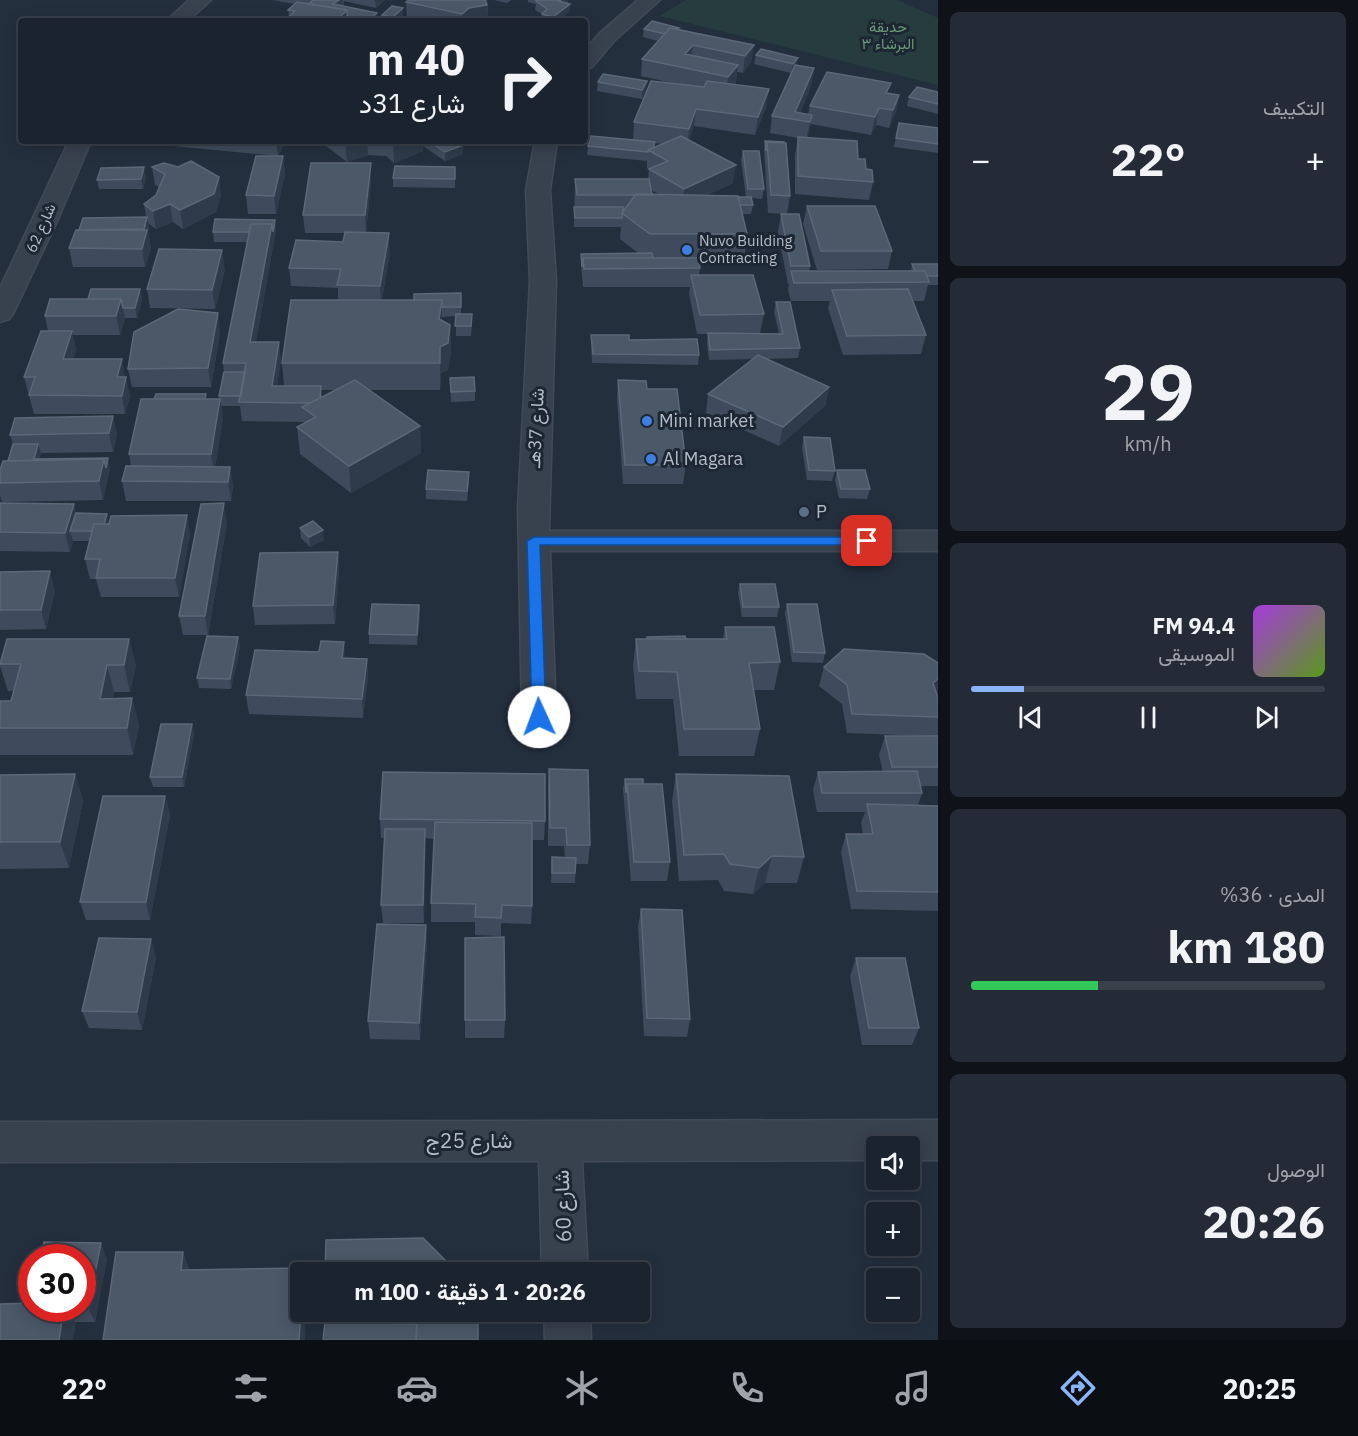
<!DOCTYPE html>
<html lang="ar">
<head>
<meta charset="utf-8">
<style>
  body { margin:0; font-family:"IBM Plex Sans",Vazirmatn,sans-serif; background:#242b36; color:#f1f3f6; direction:rtl; height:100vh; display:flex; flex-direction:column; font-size:22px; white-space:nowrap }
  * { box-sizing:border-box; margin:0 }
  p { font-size:20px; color:#a0a4aa }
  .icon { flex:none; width:33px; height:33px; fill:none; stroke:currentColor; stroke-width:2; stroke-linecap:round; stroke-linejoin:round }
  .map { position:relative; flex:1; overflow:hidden; direction:ltr }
  .side { display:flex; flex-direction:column; gap:12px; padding:12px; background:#0f1319; width:420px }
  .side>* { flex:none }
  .top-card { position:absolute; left:18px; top:18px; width:570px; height:126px; border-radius:6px; box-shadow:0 3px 15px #0003,0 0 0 2px #39404a; direction:rtl; background:#1b232e; color:#f1f3f6; overflow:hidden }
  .controls { position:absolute; left:866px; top:1136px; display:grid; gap:12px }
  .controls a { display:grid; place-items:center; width:54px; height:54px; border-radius:6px; background:#1b232e; box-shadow:0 3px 15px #0003,0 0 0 2px #39404a; font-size:30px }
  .speed { position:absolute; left:18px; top:1244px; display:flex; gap:12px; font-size:30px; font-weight:700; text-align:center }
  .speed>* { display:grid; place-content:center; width:78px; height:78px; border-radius:50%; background:#1b232e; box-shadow:0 3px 15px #0003,0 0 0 2px #39404a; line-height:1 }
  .speed .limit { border:9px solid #d22; background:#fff; color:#111 }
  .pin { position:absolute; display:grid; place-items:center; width:51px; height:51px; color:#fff; margin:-26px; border-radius:12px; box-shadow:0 3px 9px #0006 }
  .me { position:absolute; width:66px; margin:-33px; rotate:358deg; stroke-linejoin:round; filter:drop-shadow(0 0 4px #0008) }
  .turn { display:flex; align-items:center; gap:21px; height:126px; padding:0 24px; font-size:27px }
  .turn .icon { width:78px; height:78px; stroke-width:2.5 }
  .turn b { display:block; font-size:42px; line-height:51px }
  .big { font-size:45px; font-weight:700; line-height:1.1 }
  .side .widget { flex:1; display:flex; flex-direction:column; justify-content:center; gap:9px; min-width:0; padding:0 21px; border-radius:9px; background:#242b36 }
  .side .dial { align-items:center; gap:0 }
  .dial b { font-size:78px; line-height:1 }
  .song { display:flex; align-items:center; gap:18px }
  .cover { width:72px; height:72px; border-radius:9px; background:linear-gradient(135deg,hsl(280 70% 55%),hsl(90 70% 35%)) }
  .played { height:6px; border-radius:3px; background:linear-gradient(90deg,#8ab4f8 15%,#39404a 15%) }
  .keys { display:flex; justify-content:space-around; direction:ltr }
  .heat { display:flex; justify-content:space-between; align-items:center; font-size:33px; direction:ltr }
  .charge { height:9px; border-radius:4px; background:linear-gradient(90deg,#34c759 36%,#39404a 0) }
  .trip { position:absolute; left:290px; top:1262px; width:360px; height:60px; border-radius:6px; background:#1b232e; box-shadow:0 3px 15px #0003,0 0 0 2px #39404a; font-weight:700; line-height:60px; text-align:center; direction:rtl }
  .tabs { display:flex; height:96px; justify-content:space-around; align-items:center; background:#0b0e12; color:#a0a4aa }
  .tabs .icon { width:42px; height:42px }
  .tabs .active { color:#8ab4f8 }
  .tabs b { font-size:27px; color:#f1f3f6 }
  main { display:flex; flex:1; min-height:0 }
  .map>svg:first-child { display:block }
  .green { fill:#263c3f }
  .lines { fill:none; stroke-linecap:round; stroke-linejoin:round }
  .minor-casing { stroke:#414a57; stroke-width:3 }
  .minor { fill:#38414e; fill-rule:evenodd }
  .wall { fill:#3f4b5c; fill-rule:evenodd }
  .shaded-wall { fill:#2f3b4b }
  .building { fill:#4b5868; stroke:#5c6777; stroke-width:1.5 }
  .route { fill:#1a73e8; stroke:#114b97; stroke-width:1.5 }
  .shop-dot { fill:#3f7fe0; stroke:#1d2633; stroke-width:2 }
  .service-dot { fill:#5c6f8a; stroke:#1d2633; stroke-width:2 }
  .labels { text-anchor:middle; stroke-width:6; stroke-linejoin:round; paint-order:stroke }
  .far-park-label { font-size:15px; fill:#6b9a76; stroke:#1d2633 }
  .far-street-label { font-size:15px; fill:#b4bcc9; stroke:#1d2633 }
  .far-poi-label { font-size:15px; fill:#b4bcc9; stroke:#1d2633; text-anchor:start }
  .poi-label { font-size:18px; fill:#b4bcc9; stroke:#1d2633; text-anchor:start }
  .street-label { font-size:18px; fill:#b4bcc9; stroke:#1d2633 }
  .near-street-label { font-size:21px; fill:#b4bcc9; stroke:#1d2633 }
</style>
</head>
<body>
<main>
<section class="side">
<div class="widget"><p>التكييف</p>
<div class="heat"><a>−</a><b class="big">22°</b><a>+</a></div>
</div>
<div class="widget dial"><b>29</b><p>km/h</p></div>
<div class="widget">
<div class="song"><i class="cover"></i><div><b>94.4 FM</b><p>الموسيقى</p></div></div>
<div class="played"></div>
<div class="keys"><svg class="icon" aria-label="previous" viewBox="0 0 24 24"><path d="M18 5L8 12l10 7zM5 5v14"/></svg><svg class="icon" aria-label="pause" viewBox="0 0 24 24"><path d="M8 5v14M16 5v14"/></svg><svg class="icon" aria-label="next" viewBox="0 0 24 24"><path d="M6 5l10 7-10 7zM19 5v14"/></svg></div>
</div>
<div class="widget"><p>المدى · 36%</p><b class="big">180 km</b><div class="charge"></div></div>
<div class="widget"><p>الوصول</p><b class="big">20:26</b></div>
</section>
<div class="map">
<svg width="938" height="1340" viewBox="0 0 938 1340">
  <rect width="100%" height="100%" fill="#242f3e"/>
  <path class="green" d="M686 0H897L938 18V85L660 16Z"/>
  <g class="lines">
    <defs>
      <path id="minor" d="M189 0H211L188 21H166Z
        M638 0H660L614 41 592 67 585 69V50L600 33Z
        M69 141H91L58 219 13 314 9 319 0 322V288Z
        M535 141H557L550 190 556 281 549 531H938V551H550L556 717 551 726 539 730 527 726 522 717 518 508 530 281 526 190Z
        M938 1120V1160H909V1146H876V1160L582 1161 588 1272H542L539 1161 0 1162V1122Z
        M544 1311H590L591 1340H545Z"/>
    </defs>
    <use href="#minor" class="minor-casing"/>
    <use href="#minor" class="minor"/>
  </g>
  <path class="wall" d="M273 0H385L376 8 344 1V5L342 6 377 21H284L289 16 288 10 294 4Z
    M494 0H511L507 3Z
    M528 0H568V3L570 4 569 12 558 21H541L542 14 535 10 536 4 528 2Z
    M406 2 488 7 487 21H417L407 19Z
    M403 8V16L398 21H383L382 15Z
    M679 28V29L754 45 751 62 743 73 737 72 736 82 734 85 766 107 755 135 694 126 689 140 733 183 707 195 746 197 741 160 743 151 764 189 762 199 751 198 753 205 751 214H742L747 234 744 261H699L700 268 699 275 764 314 760 333 722 334H779L774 312 776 302 800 348 798 358 766 359 829 387 825 406 779 446 706 413 708 394 753 359 709 360 707 343 708 334H697L689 294 690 287H583L581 263V254L638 253 620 239 621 227H574L575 179H648L649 169 647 168V161L587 155 588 146 633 140 634 122 676 84 641 76 642 59 658 41 643 37 644 29ZM655 143 663 144 655 147ZM651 190 660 195H652Z
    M761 49 796 66 814 68 811 86 800 113 808 114 810 106 889 93 899 95 896 112 889 128 876 125 871 135 811 124 807 138 858 159 873 182 869 200 795 194V155L798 138 770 133 772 116 793 70 791 73 754 64 756 55Z
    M598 82 646 90 642 99 597 91Z
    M938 92V114L907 106 909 97Z
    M899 123 938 128V153L894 147Z
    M163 141H286L278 156 163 145Z
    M321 141H457L463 145V154L445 161 423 146V151L394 163 386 156 368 155 347 162 321 142Z
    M765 141 790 196 787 214 810 266 809 271H911L912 264H938V285H928L924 301H913L926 335 921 354 843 355 828 308 830 301H791L788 290 789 284H788L778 232 781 214H785L768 213 764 150Z
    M283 156 285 174 276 214H248L246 195Z
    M152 167 221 195 216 212 183 229 173 222 156 229 148 223 149 227 148 232 151 249 145 267H73L69 248 146 217 144 204 156 195 159 187 155 185Z
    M455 167V188L393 187V178Z
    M146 177 143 189H99L97 180Z
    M371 181 366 233 390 252 382 300H414L461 293V314L472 324 471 336H456V316L442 317V320L450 325 451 352 448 370 441 373 440 390H369L420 426 421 453 351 493 300 454 297 427 304 424V422L242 421 240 406H221L223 418 215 467H230L233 486 231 501H126L122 481 131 466 129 454 207 399H219V396L224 372 223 363 247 242H214L213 232 275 220 276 229 256 342 281 360 277 386H284L282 363 338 300V288L291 286 289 268 343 242 345 233H305L303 215ZM321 390H335L322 397Z
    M807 206 892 251 888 269 817 270 803 224Z
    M225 269 215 309 150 308 147 289Z
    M140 289 142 299 137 318H125L120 335H73L76 350 73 359 125 377 130 396 125 414H34L24 377 48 331 45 316 88 299Z
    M220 332 211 387H132L128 369Z
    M591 335 629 340 699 355 698 365 592 363 591 344Z
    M450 378 475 391V401L451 402Z
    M618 380 647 389 686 465 683 484H623L617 399Z
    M113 416 117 435 113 452 41 453 39 459 110 468 103 500 2 502 0 496V470L8 461 13 444 10 435Z
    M804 437 835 471 832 481 807 480 802 447Z
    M837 470 870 489 867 499 839 498 835 480Z
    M469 482 467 501 426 499V489Z
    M0 503 109 524 190 534 179 597H101L96 579H90L85 559 89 541H73L70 552 0 551Z
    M227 523 208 635H183L179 616Z
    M300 528 324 540 310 547 301 538Z
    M338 552 339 572 335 624 255 625 253 606Z
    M0 572 55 591 46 629 0 630Z
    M740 584 779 607 777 617H742L738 593Z
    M787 604 825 653 823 663 792 662 785 613Z
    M419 605 420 615 417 645 369 644V634Z
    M725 627 780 662 774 690H754L760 729 754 756H679L673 699H636L633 666 636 639H723Z
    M238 637 240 647 231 689 199 688 197 678Z
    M129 639 136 666 130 692H114L113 698H132L139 725 133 755H0V701H11L14 691H8L0 666V662Z
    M345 658 367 659 368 678 363 718 249 714 246 695Z
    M824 667 937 695 938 698V786H920L922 793 918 805 938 806V911L851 909 841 852 846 834H863L861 823 865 812H817L813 790 818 772H883L879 755 885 736H926L847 733 842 704 819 686Z
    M194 734 184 787H153L150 777Z
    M549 769 590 845 588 864H576L575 883H551L552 857 565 858 564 846H548V788Z
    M75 774 83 801 69 868 0 869V775Z
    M676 774 804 857 797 883H765L753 894 724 891 718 880 679 881 672 801Z
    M625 779 643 784 670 862 667 881H631L623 789Z
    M165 796 170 815 150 920H86L80 902Z
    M380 819 545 821 544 840H532V906L531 924 501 923V936L475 935V922H431V903L434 839 425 838 424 923H383L381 905 384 838H381Z
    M641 909 690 1019 687 1037 644 1036 638 927Z
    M465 938 505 1020 504 1038H465Z
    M427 943 420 1040 370 1039 368 1021Z
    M156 957 142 1030 89 1028 82 1011Z
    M856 958 919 1028 912 1045H862L850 976Z
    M107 1258 95 1322H75L76 1324 32 1308H82Z
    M478 1311V1340L325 1322 324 1316Z"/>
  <path class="shaded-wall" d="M339 0H343L344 5 334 13 333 4Z
    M375 0H385L376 8Z
    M483 0H488L487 21H462V14L469 8Z
    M561 0H568V3L559 10V1Z
    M570 4 569 12 558 21H553V17Z
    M403 8V16L398 21H393V17Z
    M347 10V21H336Z
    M377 13V21H369V20Z
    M693 45 691 62 685 54Z
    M754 45 751 62 743 73 745 56Z
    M798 58 796 66 791 73 793 64Z
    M738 65 736 82 726 95 728 77Z
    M814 68 811 86 797 120 795 112Z
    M647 81 646 90 642 99V90Z
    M769 89 766 107 755 135 758 117Z
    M899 95 896 112 889 128 893 110Z
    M879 108 876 125 871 135 875 117Z
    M696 109 694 126 687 147 689 129Z
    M812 115 809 133 806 140 810 122Z
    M276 141H286L278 156Z
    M345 141H367L368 155 347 162Z
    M393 141H423V151L394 163Z
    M463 145V154L445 161V152Z
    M283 156 285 174 276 214 274 196Z
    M371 163V181L366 233 365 215Z
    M736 165 733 183 682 207 684 189Z
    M144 167 146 177 143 189 141 179Z
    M219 177 221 195 216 212 183 229 180 210Z
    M170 204 173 222 156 229 153 211Z
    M147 217 149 227 148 232 151 249 145 267 142 249 146 236 144 229Z
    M275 220 276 229 253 360 250 342 272 224Z
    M389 233 390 252 381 305 380 286Z
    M222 250 225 269 215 309 212 290Z
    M140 289 142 299 137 318 135 308Z
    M121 299 125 318 120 335 116 316Z
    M442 300V326L439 319Z
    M218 313 220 332 211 387 208 368Z
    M450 325 451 352 448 370 441 373 440 390V347Z
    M72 331 76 350 67 378 63 359Z
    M279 342 281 360 274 405 272 386Z
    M122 359 125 378 121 396 117 377Z
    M126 377 130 396 125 414 122 396Z
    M829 387 825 406 779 446 783 427Z
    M220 399 223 418 214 473 211 454Z
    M113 416 117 435 113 452 109 433Z
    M420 426 421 453 351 493 349 466Z
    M38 444 41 453 36 469 34 459Z
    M108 458 110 468 103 500 99 481 104 459Z
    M230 467 233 486 231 501 228 482Z
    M224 503 227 523 208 635 205 616Z
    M74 504 79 523 70 531 73 541 70 552 65 533Z
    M107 514 109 524 102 531Z
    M187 515 190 534 179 597 175 578Z
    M323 530 324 540 310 547 309 537Z
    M338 552 339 572 335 624 333 605Z
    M50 571 55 591 46 629 41 610Z
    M419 605 420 615 417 645V635Z
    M238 637 240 647 231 689 230 679Z
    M129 639 136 666 130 692 124 665Z
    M344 642 345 661 342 658Z
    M367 659 368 678 363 718 362 699Z
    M107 665 114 692 107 726 100 699Z
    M938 679V694L927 702 933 683Z
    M132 698 139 725 133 755 127 728Z
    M192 724 194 734 184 787 182 777Z
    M75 774 83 801 69 868 60 842Z
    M165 796 170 815 150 920 146 902Z
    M425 829V847L424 923 423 905Z
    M772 856 765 883 753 894 759 868Z
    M426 925 427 943 420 1040 419 1023Z
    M151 939 156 957 142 1030 137 1012Z
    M101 1243 107 1258 95 1322 88 1308Z
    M183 1252 191 1273 181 1270Z
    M64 1308H68L76 1324 73 1340H59Z
    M301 1311H306L305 1340H299Z"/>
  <path class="building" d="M313 0H339L333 4 377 13 369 20 347 16V10L309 4Z
    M409 0H485L487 5 469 8 462 14 406 2Z
    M537 0H561L559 1 570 4 553 17 542 14 547 9 536 1Z
    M297 2 347 10 336 21H284L295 11 288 10Z
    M392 6 403 8 393 17 382 15Z
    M652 21 679 28 677 29 670 28 665 34 644 29Z
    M670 28 754 45 745 56 693 45 685 54 738 65 728 77 642 59Z
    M761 49 798 58 793 64 756 55Z
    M795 65 814 68 795 112 812 115 810 122 772 116Z
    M827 72 891 83 886 93 899 95 893 110 879 108 875 117 810 106Z
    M603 74 647 81 642 90 598 82Z
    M651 81 704 87 707 81 769 89 758 117 696 109 689 129 634 122Z
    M917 87 938 92V104L909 97Z
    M899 123 938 128V144L896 138Z
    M591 136 655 142 653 148 648 150V152L588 146Z
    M681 136 736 165 684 189 649 169 668 161 648 150Z
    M798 137 857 141 858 159H865L866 169 872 170 873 182 798 176Z
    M429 141H457L463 145 445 152Z
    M765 141 784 142V143L767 142 766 151Z
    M767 142 786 143 790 196 771 195Z
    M743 151H759L764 189H748Z
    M256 156H283L274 196 246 195Z
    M191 161 219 177 214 194 180 210 170 204 153 211 144 204 156 195 165 174 152 167 164 163 178 167Z
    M311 163H371L365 215H303Z
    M395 166 455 167V179L393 178Z
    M144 167 141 179 97 180 101 168Z
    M575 179H649L652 195H577Z
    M636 194 738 196 747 234H650L622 213Z
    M738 197H751L753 205H740Z
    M807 206H875L892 251H821Z
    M574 207H623V212L622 218H575Z
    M781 214H799L810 266H791Z
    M147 217 144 229 79 230 83 218Z
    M215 219 275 220 273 232 272 224H251L249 232H213Z
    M251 224H272L250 342H279L272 386H321L320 398 310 403 239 402 246 363H223Z
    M76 230H147L142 249 69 248Z
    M345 232 389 233 380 286 337 285 341 269 289 268 296 240 343 242Z
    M159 249 222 250 212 290 147 289Z
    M652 253 653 258H583L582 267 581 254Z
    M583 258H698L700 268 584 269Z
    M912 264H938V276H927L925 271H915Z
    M791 271H925L929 282 794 283Z
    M691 275H753L764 314 700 315Z
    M91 289H140L135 308H123L121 299H88Z
    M908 289 926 335 847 336 832 290Z
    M461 293V307H442V300H414V294Z
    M50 299H121L116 316H45Z
    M291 300H442L439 319 450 325 448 343 440 347V363H282Z
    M776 302H790L800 348 710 350 708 333 783 334Z
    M178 309 218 313 208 368 128 369 134 332Z
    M456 314H472L471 326H455Z
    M41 331H72L63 359H122L117 377H126L122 396 29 395 35 377H24Z
    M591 335H629V340L697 339 699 355 593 354Z
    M758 355 829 387 783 427 708 394Z
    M224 372H245L241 396H219Z
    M474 377 475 391 451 392 450 378Z
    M355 380 420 426 349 466 297 427 316 417 302 407Z
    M618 380 646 381 647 389H677L686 465H625Z
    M156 394H206L205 399H154Z
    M141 399H220L211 454H129Z
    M113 416 109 433 10 435 15 418Z
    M804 437 830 438 835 471 809 470Z
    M13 444H38L34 459 108 458 106 468 104 459 8 461Z
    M104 459 99 481 0 483V470L3 461Z
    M126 466 230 467 228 482 122 481Z
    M428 470 469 472 467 491 426 489Z
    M837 470H865L870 489H841Z
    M0 503 74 504 65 533 0 532Z
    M224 503 205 616H179L201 504Z
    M76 513 107 514 104 524H94L92 531H70Z
    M187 515 175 578H96L100 559H85L94 524H109L111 516Z
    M313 521 323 530 309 537 300 528Z
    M338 552 333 605 253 606 260 553Z
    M50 571 41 610H0V572Z
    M740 584H775L779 607H743Z
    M372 604 419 605 417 635 369 634Z
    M787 604H817L825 653 794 652Z
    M725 627H774L780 662 749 663 760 729H684L677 672 639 671 636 639H727Z
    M207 636 238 637 230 679 197 678Z
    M685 636 686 639H647V637Z
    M7 639H129L124 665H107L100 699 132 698 127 728H0V701H11L21 664H0Z
    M321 641 344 642 342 658 367 659 362 699 246 695 255 650 319 652Z
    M844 649 924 654 938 663V679L933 683 938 698V717L852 714 847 685 824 667Z
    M161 724H192L182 777H150Z
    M885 736H938V767H892Z
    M549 769 588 770 590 845H567L566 828H550Z
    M917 771 922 793H822L818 772Z
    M383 772 545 774V821L380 819Z
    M75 774 60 842H0V775Z
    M676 774 789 776 804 857 772 856 759 868 730 864 724 854 684 855Z
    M625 779H643V784H627L626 793Z
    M627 784H662L670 862H634Z
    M103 796H165L146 902H80Z
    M867 804 938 806V892L857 891 846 834H873Z
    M435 822 532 823V906L502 905 501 918 475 917 476 904 431 903Z
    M385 829H425L423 905H381Z
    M552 857 576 858 575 873H552Z
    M641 909 682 910 690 1019 647 1018Z
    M377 924 426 925 419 1023 368 1021Z
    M504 937 505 1020H465V938Z
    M99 938 151 939 137 1012 82 1011Z
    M856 958H905L919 1028H869Z
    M423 1238 457 1272H325L326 1240Z
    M44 1242 101 1243 88 1308H82V1257H41Z
    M116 1252H183L181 1270 304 1268 303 1272H300L301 1311 299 1340H103Z
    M32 1303V1308H64L59 1340H0V1304Z
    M324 1311H478V1340H416L417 1318 324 1316Z
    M325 1322 417 1324 416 1340H323Z"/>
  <path class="route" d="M534 537H867L873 541 867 545H540L546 717 539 722 532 717 527 541Z"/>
  <g class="shop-dot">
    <circle cx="687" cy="250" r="6"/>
    <circle cx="647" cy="421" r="6"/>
    <circle cx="651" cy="459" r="6"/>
  </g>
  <circle class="service-dot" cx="804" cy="512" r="6"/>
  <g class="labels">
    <g class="far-park-label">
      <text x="888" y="32">حديقة<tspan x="888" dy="17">البرشاء ٣</tspan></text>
    </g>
    <g class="far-street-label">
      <text transform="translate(41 228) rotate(-66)" y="5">شارع 62</text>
    </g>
    <g class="far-poi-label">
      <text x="699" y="246">Nuvo Building<tspan x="699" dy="17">Contracting</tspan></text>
    </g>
    <g class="poi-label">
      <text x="659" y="427">Mini market</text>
      <text x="663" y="465">Al Magara</text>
      <text x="816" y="518">P</text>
    </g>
    <g class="street-label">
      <text transform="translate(536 428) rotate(-87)" y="6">شارع 37هـ</text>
    </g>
    <g class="near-street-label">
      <text x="469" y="1148">شارع 25ج</text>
      <text transform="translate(563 1206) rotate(-92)" y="7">شارع 60</text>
    </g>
  </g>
</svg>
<div class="controls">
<a><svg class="icon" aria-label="sound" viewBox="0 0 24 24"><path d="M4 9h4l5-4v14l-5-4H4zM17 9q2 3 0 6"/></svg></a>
<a>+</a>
<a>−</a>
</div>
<div class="speed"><div class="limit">30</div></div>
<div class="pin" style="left:867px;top:541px;background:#d93025"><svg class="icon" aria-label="arrive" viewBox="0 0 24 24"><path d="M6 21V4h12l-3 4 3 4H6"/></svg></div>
<svg class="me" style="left:539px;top:717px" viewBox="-20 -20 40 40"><circle r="19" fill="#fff"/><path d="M0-13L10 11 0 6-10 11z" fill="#1a73e8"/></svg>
<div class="trip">20:26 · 1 دقيقة · 100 m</div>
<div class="top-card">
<div class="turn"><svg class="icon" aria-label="right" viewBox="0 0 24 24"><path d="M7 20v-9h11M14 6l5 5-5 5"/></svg><div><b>40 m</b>شارع 31د</div></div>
</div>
</div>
</main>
<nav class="tabs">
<b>20:25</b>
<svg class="icon active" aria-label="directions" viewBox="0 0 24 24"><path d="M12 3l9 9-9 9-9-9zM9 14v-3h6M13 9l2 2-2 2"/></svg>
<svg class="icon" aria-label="music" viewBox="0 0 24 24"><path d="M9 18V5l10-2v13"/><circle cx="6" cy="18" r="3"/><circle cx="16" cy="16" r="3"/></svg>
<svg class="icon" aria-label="phone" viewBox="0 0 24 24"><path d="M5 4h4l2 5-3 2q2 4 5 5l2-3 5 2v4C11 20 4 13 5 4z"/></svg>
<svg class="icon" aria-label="climate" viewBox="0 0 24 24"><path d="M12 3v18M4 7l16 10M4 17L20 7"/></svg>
<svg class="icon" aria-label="car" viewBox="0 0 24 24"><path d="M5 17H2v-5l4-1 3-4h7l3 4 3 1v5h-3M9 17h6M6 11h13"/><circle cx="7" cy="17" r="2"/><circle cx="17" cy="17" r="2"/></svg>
<svg class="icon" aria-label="filters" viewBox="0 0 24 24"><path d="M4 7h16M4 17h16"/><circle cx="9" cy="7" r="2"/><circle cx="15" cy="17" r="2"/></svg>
<b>22°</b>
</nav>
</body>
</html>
